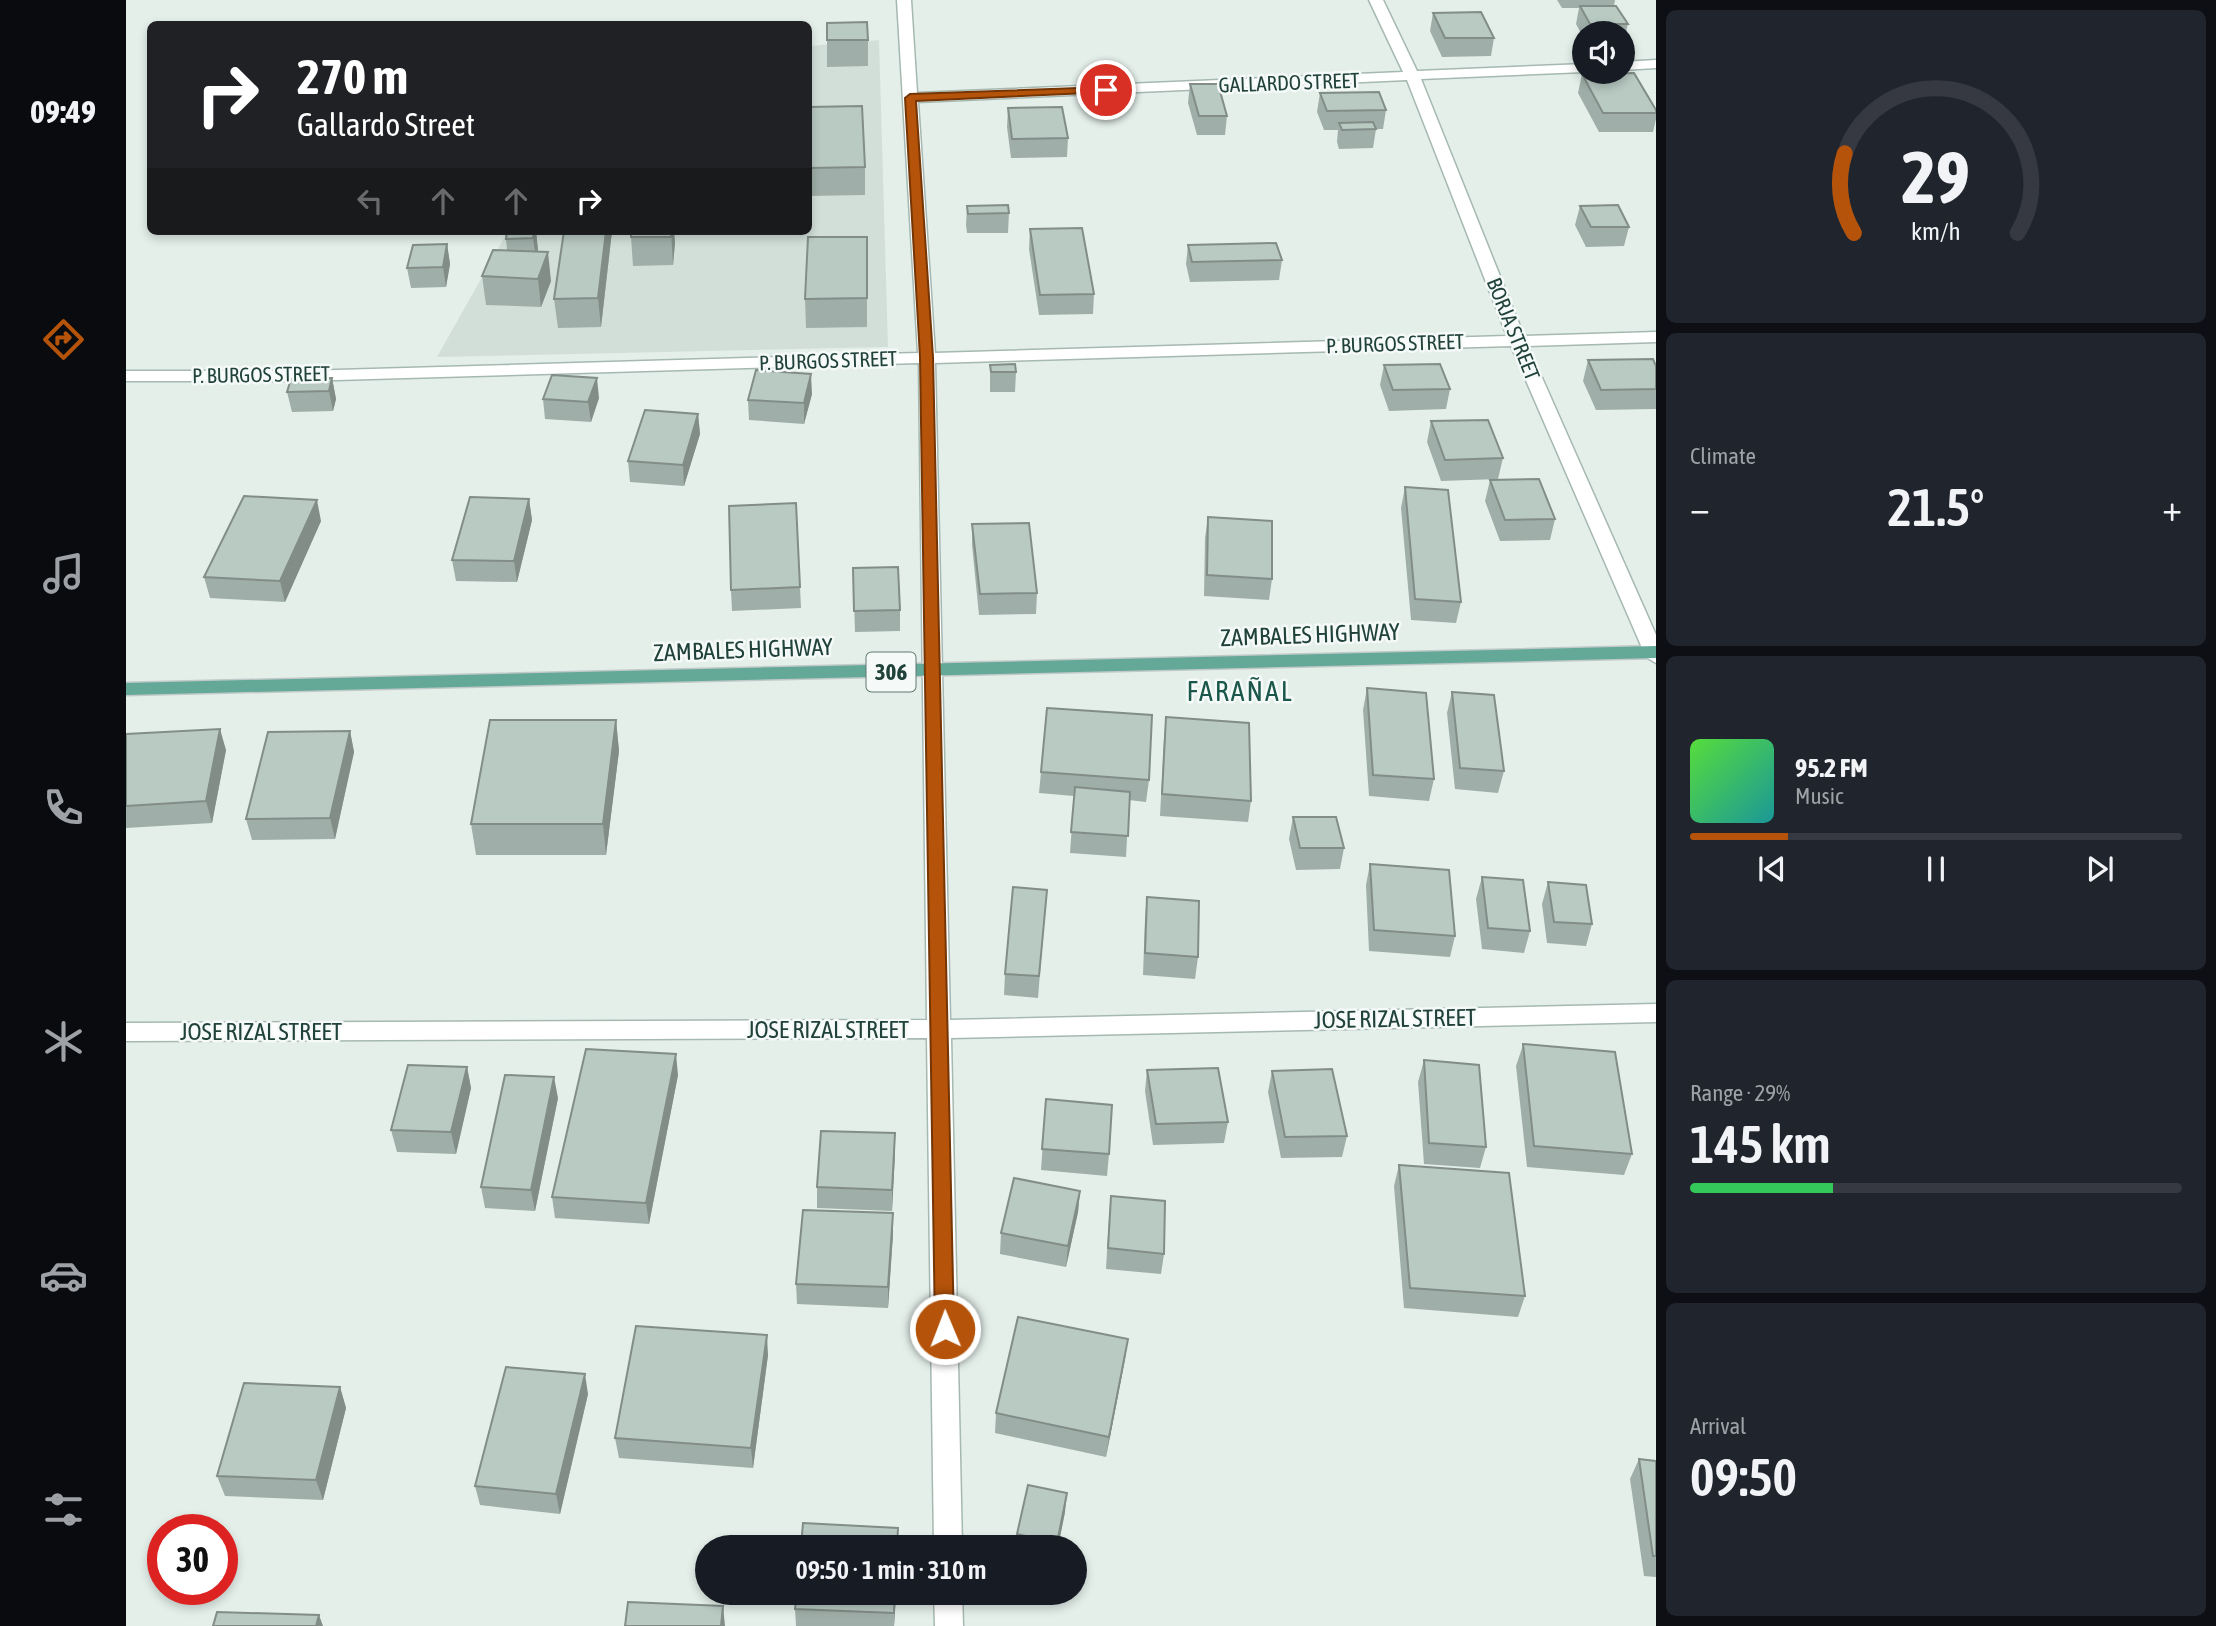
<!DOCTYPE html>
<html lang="en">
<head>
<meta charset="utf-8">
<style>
  body { margin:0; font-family:"Asap Condensed",sans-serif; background:#20242c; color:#f1f3f6; height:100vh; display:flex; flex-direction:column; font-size:26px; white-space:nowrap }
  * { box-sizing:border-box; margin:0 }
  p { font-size:23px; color:#9ea1a6 }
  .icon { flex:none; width:38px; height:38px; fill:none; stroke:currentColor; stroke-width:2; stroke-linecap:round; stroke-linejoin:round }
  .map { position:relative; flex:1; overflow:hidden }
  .drawer { display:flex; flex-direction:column; gap:10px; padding:10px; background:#0d0f14; width:560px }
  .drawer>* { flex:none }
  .hud { position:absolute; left:21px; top:21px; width:665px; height:214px; border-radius:10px; box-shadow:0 4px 10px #0003; background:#202124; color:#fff; overflow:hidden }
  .tools { position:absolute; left:1446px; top:21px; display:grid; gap:14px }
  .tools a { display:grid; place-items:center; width:63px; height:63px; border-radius:50%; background:#171b24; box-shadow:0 4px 10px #0003; font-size:35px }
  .speed { position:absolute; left:21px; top:1514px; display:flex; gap:14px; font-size:35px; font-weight:700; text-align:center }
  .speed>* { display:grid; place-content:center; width:91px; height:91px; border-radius:50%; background:#171b24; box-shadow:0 4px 10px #0003; line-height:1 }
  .speed .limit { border:10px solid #d22; background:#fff; color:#111 }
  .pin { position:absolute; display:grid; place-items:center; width:60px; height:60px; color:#fff; margin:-30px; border:4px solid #fff; border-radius:50%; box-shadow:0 2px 7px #0007 }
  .me { position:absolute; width:77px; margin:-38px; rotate:359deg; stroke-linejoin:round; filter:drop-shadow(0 0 5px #0008) }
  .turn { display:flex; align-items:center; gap:24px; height:147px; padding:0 35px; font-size:32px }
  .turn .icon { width:91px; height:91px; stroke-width:2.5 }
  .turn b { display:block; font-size:49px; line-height:60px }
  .lanes { display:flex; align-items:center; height:66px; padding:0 35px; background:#0003; justify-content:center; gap:35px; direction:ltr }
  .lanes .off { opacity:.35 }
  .big { font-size:52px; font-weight:600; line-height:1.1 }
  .drawer .card { flex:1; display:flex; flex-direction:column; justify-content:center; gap:10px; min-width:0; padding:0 24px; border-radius:10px; background:#20242c }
  .drawer .dial { align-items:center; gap:0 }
  .dial svg { height:182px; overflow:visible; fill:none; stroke:#363941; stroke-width:7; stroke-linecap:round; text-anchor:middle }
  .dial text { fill:#f1f3f6; stroke:none }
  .song { display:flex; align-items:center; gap:21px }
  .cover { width:84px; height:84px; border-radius:10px; background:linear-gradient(135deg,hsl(110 70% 55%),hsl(180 70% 35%)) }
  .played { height:7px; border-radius:4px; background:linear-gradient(90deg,#b45309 20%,#363941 20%) }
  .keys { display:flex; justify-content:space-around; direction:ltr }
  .heat { display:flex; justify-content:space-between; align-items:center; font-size:38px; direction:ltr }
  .charge { height:10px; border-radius:5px; background:linear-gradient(90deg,#34c759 29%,#363941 0) }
  .trip { position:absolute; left:569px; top:1535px; width:392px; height:70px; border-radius:35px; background:#171b24; box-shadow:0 4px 10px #0003; font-weight:600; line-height:70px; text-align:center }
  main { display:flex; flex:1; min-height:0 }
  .tabs { display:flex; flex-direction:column; width:126px; justify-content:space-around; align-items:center; background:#090b0e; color:#9ea1a6 }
  .tabs .icon { width:49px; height:49px }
  .tabs .on { color:#b45309 }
  .tabs b { font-size:32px; color:#f1f3f6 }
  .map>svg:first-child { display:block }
  .built { fill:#d2dfd9 }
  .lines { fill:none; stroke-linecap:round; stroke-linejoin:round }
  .minor-casing { stroke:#a6b8b2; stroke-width:3 }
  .major-casing { stroke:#c1cac8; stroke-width:3 }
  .minor { fill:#fff; fill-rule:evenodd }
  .major { fill:#64a898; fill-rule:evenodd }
  .wall { fill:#9faea8 }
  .shaded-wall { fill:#828d88 }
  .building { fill:#b9cac3; stroke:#828d88; stroke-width:2 }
  .route { fill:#b45309; stroke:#753606; stroke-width:2 }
  .labels { text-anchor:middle; stroke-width:5; stroke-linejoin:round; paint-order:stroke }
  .far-street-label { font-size:21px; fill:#21423a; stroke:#f5faf8 }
  .shield { fill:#f5faf8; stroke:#617973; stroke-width:2 }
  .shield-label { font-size:23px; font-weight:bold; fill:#21423a }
  .street-label { font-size:24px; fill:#21423a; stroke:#f5faf8 }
  .quarter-label { font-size:28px; letter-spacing:2px; fill:#1b574a; stroke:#f5faf8 }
</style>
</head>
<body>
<main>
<nav class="tabs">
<b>09:49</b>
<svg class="icon on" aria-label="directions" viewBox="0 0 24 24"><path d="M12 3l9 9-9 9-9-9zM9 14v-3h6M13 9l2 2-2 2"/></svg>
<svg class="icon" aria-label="music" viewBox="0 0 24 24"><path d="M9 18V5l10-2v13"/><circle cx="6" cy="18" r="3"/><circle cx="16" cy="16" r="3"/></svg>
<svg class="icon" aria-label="phone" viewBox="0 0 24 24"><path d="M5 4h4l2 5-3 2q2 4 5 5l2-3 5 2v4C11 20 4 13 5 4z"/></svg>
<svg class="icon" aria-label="climate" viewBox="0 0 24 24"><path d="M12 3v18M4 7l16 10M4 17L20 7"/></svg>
<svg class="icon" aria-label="car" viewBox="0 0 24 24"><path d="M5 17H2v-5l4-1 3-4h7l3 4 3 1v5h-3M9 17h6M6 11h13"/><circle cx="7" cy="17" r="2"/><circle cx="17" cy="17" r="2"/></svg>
<svg class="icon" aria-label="filters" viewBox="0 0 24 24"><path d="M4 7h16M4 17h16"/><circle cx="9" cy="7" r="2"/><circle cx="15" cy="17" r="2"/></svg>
</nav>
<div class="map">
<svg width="1530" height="1626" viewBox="0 0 1530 1626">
  <rect width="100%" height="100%" fill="#e4efea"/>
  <path class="built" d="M753 40 762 347 311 357 382 231H682L683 46Z"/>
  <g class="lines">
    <defs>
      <path id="minor" d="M771 0H785L791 93 1277 72 1243 0H1257L1291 71 1458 64V72L1295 79 1398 336 1530 332V342L1402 346 1530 635V663L1520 657 1385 346 809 363 824 1020 1530 1004V1022L825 1038 836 1547H808L801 1038 0 1041V1023L801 1020 793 363 176 381H0V371H176L792 353ZM1281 80 1381 336 809 353 792 102Z
        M1530 60V68L1496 70V62Z
        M808 1592H836L837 1626H809Z"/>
      <path id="major" d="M1530 646V658L0 695V683Z"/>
    </defs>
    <use href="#minor" class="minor-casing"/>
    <use href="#major" class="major-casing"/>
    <use href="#minor" class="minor"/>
    <use href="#major" class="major"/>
  </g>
  <path class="wall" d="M1431 0H1489L1488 6 1502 24 1497 42H1496V33H1458V39L1450 24 1453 8H1436Z
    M1307 13 1368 38 1365 56 1316 57 1304 31Z
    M701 23 742 40V66L701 67Z
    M1456 74 1530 110V119L1527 132H1473L1452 93Z
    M1064 84 1101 116 1099 135H1071L1062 103Z
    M1194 93 1260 110 1257 129H1250L1247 148 1213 149 1211 142 1212 130H1198L1191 112Z
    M682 107 739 167V195L682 196Z
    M882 108 942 138 941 157 885 158 881 127Z
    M841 206 883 213 882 233H841L840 225Z
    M1454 206 1503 227 1498 246 1460 247 1449 225Z
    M904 229 968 294 967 314 913 315 903 249Z
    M410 231 412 252 425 281 415 307 360 305 356 276 381 250 380 239Z
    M486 231 475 327 432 328 428 299Z
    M548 231 549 243 547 265 507 266 505 237Z
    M741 237V327L680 328 679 299Z
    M321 244 324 264 320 287 285 288 281 268Z
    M1062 245 1156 260 1153 280 1064 282 1060 264Z
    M1462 360 1530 366V409L1470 410 1457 381Z
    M864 365 890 372 889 392H864Z
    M1258 365 1324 389 1320 409 1263 411 1254 385Z
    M206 378 210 399 207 411 166 412 161 392Z
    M686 394 678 424 623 420 622 400Z
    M473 398 465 422 419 419 417 399Z
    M572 414 574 434 558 486 504 482 502 461Z
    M1305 421 1377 458 1372 479 1315 481 1301 442Z
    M1364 480 1429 519 1424 540 1374 541 1359 501Z
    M1279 487 1335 602 1330 623 1285 620 1275 508Z
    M403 499 406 520 391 582 330 581 326 560Z
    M1082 517 1146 579 1143 600 1078 596 1079 538Z
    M195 521 159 602 84 598 78 577Z
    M846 524 911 593 910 614 853 615 846 545Z
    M727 568 774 610V631L729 632Z
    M674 587 675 608 606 611 605 590Z
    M1241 688 1308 779 1303 801 1243 796 1237 710Z
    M1326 692 1378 771 1372 793 1329 789 1321 713Z
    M1040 717 1125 801 1122 822 1034 816 1038 739Z
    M490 720 493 751 480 855H350L345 824Z
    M224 731 228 752 209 839 126 840 120 819Z
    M0 734 100 750 86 823 0 828Z
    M915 772 1023 780 1020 802 1003 800 1000 857 944 853 948 796 913 793Z
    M1167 817 1218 848 1214 869 1170 870 1163 839Z
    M1244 864 1329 936 1324 957 1243 951 1240 885Z
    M1356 877 1404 931 1398 953 1356 949 1350 899Z
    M1422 882 1466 924 1460 946 1421 943 1416 904Z
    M1021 897 1072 957 1069 979 1017 975 1019 918Z
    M919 911 912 998 878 995 879 974Z
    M1397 1045 1506 1154 1498 1175 1401 1167 1390 1066Z
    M1298 1060 1360 1147 1354 1168 1298 1164 1292 1082Z
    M341 1067 345 1088 330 1154 271 1152 265 1130Z
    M1021 1070 1102 1122 1098 1143 1027 1145 1019 1091Z
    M1146 1071 1221 1136 1216 1157 1155 1158 1142 1092Z
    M552 1075 523 1224 429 1218 426 1197Z
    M432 1098 409 1211 359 1208 355 1187Z
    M920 1099 983 1154 981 1176 915 1170Z
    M769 1133 766 1211 691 1208V1187Z
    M1273 1165 1399 1296 1392 1317 1278 1308 1268 1186Z
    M954 1191 952 1212 940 1267 874 1254 875 1233Z
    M985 1196 1038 1254 1035 1274 980 1269 983 1217Z
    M767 1213V1234L762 1308 671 1304 670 1284Z
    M642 1355 627 1468 493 1458 489 1438Z
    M999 1359 980 1457 869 1433 870 1413Z
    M214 1387 220 1408 197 1500 99 1496 91 1476Z
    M462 1394 434 1514 354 1505 349 1486Z
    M1513 1459 1530 1461V1577L1518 1576 1504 1479Z
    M939 1512 932 1547H890L891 1534Z
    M671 1592H770L768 1626H670L669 1609Z"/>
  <path class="shaded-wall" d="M408 231H410L412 249 411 267 407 238Z
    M480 231H486L475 327 472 298Z
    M545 231H548L549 243 547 265Z
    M321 244 324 264 320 287 317 267Z
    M422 252 425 281 415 307 412 279Z
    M685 374 686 394 678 424V403Z
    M206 378 210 399 207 411 203 391Z
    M471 378 473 398 465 422 462 402Z
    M572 414 574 434 558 486 557 465Z
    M403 499 406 520 391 582 388 561Z
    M191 500 195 521 159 602 154 581Z
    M490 720 493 751 480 855 477 824Z
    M94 729 100 750 86 823 80 801Z
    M224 731 228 752 209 839 204 818Z
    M550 1054 552 1075 523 1224 520 1203Z
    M341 1067 345 1088 330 1154 325 1132Z
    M428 1077 432 1098 409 1211 405 1190Z
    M769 1133V1155L766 1211V1190Z
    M954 1191 952 1212 940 1267 942 1246Z
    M767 1213V1234L762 1308V1287Z
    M641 1335 642 1355 627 1468 625 1448Z
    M1002 1339 999 1359 980 1457 983 1437Z
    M459 1374 462 1394 434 1514 430 1494Z
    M214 1387 220 1408 197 1500 190 1480Z
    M941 1493 939 1512 932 1547H930Z
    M769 1592H770L768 1626V1613Z
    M597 1606 599 1626H595Z
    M193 1615 197 1626H190Z"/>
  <path class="building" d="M1454 6H1490L1502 24H1464Z
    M1355 12 1368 38H1319L1307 13Z
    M741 22 742 40H701V23Z
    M1508 73 1530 110V113H1477L1456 74Z
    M1064 84H1092L1101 116H1073Z
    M1253 92 1260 110 1201 111 1194 93Z
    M736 106 739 167 682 168V107Z
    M936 107 942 138 886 139 882 108Z
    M1247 122 1250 129 1216 130 1213 123Z
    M882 205 883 213 842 214 841 206Z
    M1492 205 1503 227H1465L1454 206Z
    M956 228 968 294 914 295 904 229Z
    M381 231H408L407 238 380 239Z
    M438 231H480L472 298 428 299Z
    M505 231H545V237H505Z
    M682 237H741V298L679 299Z
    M1150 243 1156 260 1066 262 1062 245Z
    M321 244 317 267 281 268 287 245Z
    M367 250 422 252 412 279 356 276Z
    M1527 359 1530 366V389L1475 390 1462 360Z
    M889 364 890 372H865L864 365Z
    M1314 364 1324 389 1267 390 1258 365Z
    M630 370 685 374 678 403 622 400Z
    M426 375 471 378 462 402 417 399Z
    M206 378 203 391 161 392 165 379Z
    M519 410 572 414 557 465 502 461Z
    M1362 420 1377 458 1319 460 1305 421Z
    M1413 479 1429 519 1379 520 1364 480Z
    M1279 487 1322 490 1335 602 1289 599Z
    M118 496 191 500 154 581 78 577Z
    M344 497 403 499 388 561 326 560Z
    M670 503 674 587 605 590 603 506Z
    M1082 517 1146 521V579L1081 575Z
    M903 523 911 593 854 594 846 524Z
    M772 567 774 610 728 611 727 568Z
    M1241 688 1300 693 1308 779 1247 775Z
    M1326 692 1368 695 1378 771 1334 768Z
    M921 708 1026 715 1023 780 915 772Z
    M1040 717 1123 723 1125 801 1036 794Z
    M364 720H490L477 824H345Z
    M94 729 80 801 0 806V734Z
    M224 731 204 818 120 819 142 732Z
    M949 787 1004 792 1002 836 945 832Z
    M1167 817H1210L1218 848H1174Z
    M1244 864 1323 870 1329 936 1248 930Z
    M1356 877 1397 880 1404 931 1362 928Z
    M1422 882 1460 885 1466 924 1428 922Z
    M887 887 921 890 913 976 879 974Z
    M1021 897 1073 901 1072 957 1019 953Z
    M1397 1044 1489 1052 1506 1154 1408 1146Z
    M460 1049 550 1054 520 1203 426 1197Z
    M1298 1060 1353 1065 1360 1147 1303 1143Z
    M282 1065 341 1067 325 1132 265 1130Z
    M1092 1068 1102 1122 1030 1124 1021 1070Z
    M1206 1069 1221 1136 1159 1137 1146 1071Z
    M379 1075 428 1077 405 1190 355 1187Z
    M920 1099 986 1105 983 1154 916 1149Z
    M695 1131 769 1133 766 1190 691 1187Z
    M1273 1165 1383 1173 1399 1296 1284 1288Z
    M888 1178 954 1191 942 1246 875 1233Z
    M985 1196 1039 1201 1038 1254 982 1248Z
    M677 1210 767 1213 762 1287 670 1284Z
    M892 1317 1002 1339 983 1437 870 1413Z
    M510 1326 641 1335 625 1448 489 1438Z
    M380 1367 459 1374 430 1494 349 1486Z
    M118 1383 214 1387 190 1480 91 1476Z
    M1513 1459 1530 1461V1556H1527Z
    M902 1485 941 1493 931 1543 891 1534Z
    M677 1523 772 1528 771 1547H675Z
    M671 1592H769L768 1613 669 1609Z
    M502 1602 597 1606 595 1626H499Z
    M91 1612 193 1615 190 1626H87Z"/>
  <path class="route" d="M980 87 985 90 984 92 790 101 807 357 828 1329 826 1335 819 1338 812 1335 809 1329 794 357 779 98 784 94Z"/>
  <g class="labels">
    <g class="far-street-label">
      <text transform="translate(1163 83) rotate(-2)" y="7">GALLARDO STREET</text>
      <text transform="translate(1387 329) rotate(68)" y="7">BORJA STREET</text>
      <text transform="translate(1269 344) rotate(-2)" y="7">P. BURGOS STREET</text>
      <text transform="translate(702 361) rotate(-2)" y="7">P. BURGOS STREET</text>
      <text transform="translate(135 375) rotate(-1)" y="7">P. BURGOS STREET</text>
    </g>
    <rect class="shield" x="740.5" y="652.5" width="49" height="39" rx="5"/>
    <g class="shield-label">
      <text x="765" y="680">306</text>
    </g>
    <g class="street-label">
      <text transform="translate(1184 635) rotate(-2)" y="8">ZAMBALES HIGHWAY</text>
      <text transform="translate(617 650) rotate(-2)" y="8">ZAMBALES HIGHWAY</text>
      <text transform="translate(1269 1019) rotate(-1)" y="8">JOSE RIZAL STREET</text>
      <text x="702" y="1038">JOSE RIZAL STREET</text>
      <text x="135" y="1040">JOSE RIZAL STREET</text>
    </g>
    <g class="quarter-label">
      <text x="1114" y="701">FARAÑAL</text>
    </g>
  </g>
</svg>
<div class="tools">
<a><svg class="icon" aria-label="sound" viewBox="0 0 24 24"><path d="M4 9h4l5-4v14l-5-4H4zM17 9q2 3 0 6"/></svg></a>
</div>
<div class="speed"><div class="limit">30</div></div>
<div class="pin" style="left:980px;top:90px;background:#d93025"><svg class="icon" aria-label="arrive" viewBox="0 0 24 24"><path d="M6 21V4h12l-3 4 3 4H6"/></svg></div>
<svg class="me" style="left:819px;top:1329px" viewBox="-20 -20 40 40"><circle r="17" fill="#b45309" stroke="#fff" stroke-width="3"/><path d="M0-11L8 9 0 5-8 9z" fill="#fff"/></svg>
<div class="trip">09:50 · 1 min · 310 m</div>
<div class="hud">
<div class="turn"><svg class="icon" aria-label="right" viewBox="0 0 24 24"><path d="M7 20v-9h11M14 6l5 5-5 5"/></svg><div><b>270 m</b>Gallardo Street</div></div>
<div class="lanes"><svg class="icon off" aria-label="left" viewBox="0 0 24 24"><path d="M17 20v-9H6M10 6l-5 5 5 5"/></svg><svg class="icon off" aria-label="ahead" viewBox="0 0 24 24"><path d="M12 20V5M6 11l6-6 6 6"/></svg><svg class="icon off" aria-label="ahead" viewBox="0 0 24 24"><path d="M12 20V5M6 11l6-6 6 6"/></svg><svg class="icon" aria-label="right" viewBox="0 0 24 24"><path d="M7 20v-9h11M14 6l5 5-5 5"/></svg></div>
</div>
</div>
<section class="drawer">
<div class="card dial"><svg viewBox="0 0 100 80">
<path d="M14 69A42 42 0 1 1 86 69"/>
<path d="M14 69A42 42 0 0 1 10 34" stroke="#b45309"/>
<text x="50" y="56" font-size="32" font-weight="700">29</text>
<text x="50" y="72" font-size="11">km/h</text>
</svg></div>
<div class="card"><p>Climate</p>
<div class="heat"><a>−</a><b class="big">21.5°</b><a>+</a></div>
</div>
<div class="card">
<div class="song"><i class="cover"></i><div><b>95.2 FM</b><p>Music</p></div></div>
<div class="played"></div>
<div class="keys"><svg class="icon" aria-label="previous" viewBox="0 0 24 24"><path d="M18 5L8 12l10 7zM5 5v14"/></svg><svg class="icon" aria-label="pause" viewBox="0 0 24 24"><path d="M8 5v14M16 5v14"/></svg><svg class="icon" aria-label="next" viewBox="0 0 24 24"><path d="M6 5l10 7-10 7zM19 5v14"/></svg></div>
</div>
<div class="card"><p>Range · 29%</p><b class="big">145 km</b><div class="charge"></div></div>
<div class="card"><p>Arrival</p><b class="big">09:50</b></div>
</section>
</main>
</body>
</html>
